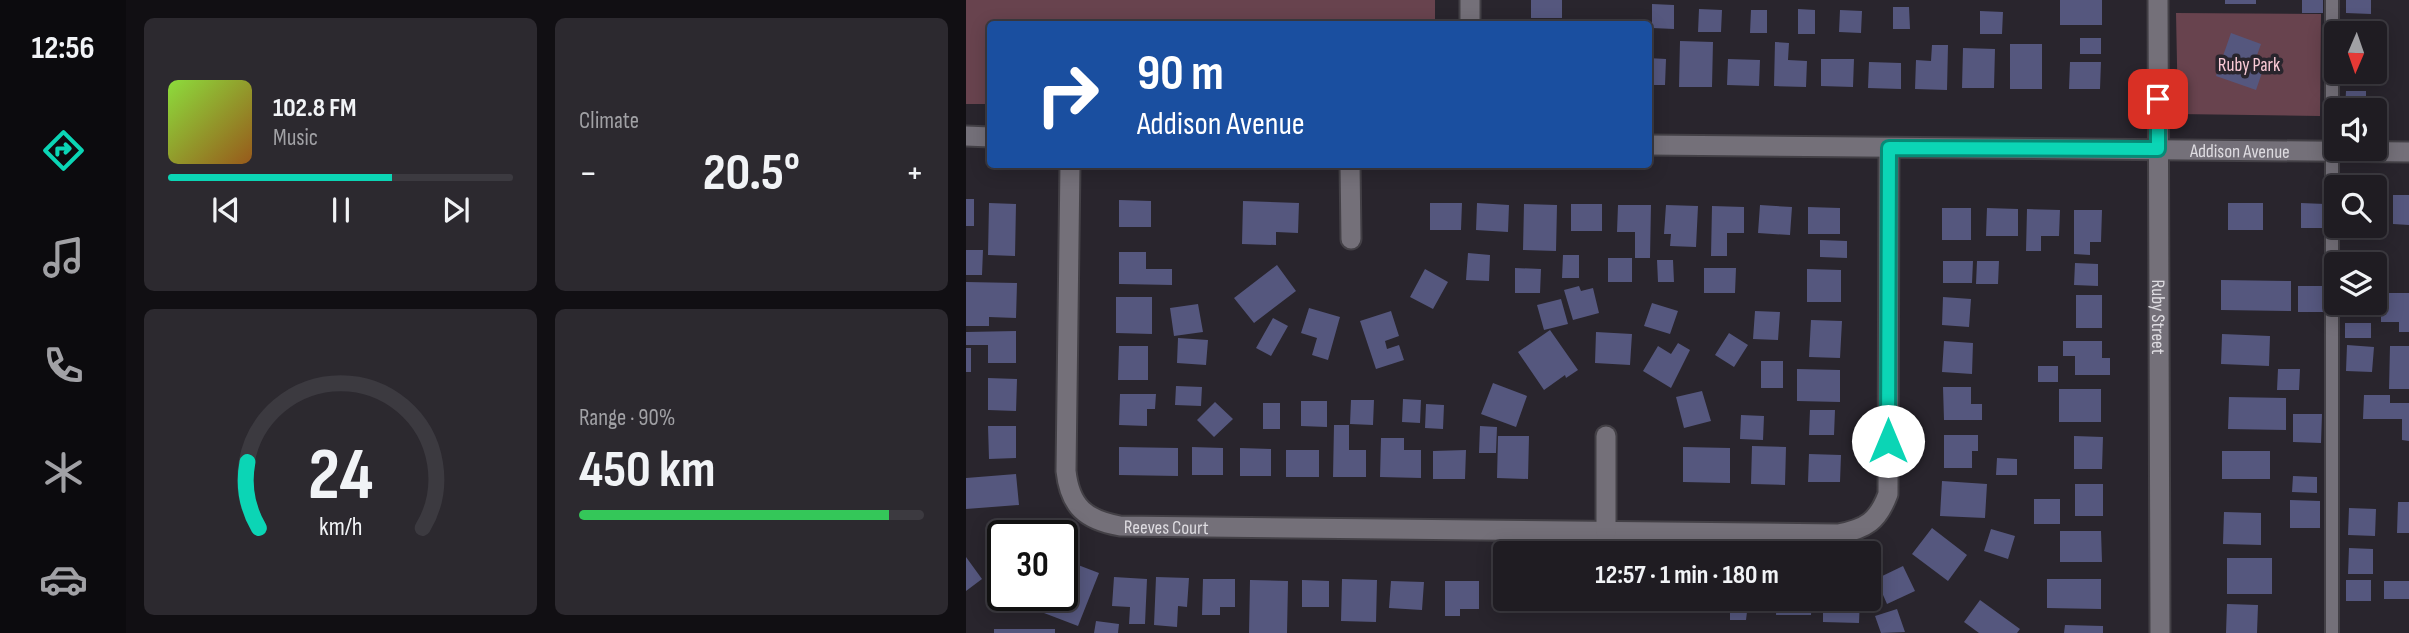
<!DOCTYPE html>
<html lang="en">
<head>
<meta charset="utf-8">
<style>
  body { margin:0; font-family:"Sofia Sans Condensed",sans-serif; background:#2c292f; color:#f1f3f6; height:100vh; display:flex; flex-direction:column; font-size:26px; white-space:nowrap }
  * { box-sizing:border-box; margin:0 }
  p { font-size:23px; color:#a1a1a5 }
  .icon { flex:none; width:38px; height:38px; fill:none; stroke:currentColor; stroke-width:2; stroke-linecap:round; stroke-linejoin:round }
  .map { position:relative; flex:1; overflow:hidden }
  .panel { display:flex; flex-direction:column; gap:18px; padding:18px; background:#110f13; width:840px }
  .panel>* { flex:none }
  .banner { position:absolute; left:21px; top:21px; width:665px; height:147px; border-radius:7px; box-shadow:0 4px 18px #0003,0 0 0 2px #3c3a40; background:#1a4fa0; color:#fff; overflow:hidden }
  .needle { width:46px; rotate:182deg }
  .tools { position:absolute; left:1358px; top:21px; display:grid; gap:14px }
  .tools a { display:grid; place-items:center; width:63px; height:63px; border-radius:7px; background:#1f1c22; box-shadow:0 4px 18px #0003,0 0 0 2px #3c3a40; font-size:35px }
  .speed { position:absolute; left:21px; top:520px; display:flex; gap:14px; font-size:35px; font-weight:700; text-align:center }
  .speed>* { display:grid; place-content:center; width:91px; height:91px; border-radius:50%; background:#1f1c22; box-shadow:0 4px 18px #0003,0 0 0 2px #3c3a40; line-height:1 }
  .speed .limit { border:4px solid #111; border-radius:10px; background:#fff; color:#111 }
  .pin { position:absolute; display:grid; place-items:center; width:60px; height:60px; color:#fff; margin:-30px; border-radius:14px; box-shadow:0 4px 10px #0006 }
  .me { position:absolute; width:77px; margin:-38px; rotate:0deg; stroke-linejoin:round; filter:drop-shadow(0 0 5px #0008) }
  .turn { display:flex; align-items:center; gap:24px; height:147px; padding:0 35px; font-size:32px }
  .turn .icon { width:91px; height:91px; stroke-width:2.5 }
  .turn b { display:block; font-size:49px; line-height:60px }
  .big { font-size:52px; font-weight:700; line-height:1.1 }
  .panel .tile { flex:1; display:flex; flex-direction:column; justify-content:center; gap:10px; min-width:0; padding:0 24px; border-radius:10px; background:#2c292f }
  .panel .dial { align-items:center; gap:0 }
  .dial svg { height:182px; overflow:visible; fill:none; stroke:#3c3a40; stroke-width:7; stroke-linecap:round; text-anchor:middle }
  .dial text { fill:#f1f3f6; stroke:none }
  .song { display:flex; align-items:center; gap:21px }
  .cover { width:84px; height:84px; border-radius:10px; background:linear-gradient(135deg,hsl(90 70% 55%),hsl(30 70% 35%)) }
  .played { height:7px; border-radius:4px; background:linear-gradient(90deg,#0bd5b5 65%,#3c3a40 65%) }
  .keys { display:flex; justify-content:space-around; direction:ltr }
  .heat { display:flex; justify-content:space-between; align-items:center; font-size:38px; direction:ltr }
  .charge { height:10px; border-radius:5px; background:linear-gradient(90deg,#34c759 90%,#3c3a40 0) }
  .panel .tiles { flex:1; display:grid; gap:18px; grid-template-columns:repeat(2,1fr) }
  .trip { position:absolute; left:527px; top:541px; width:388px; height:70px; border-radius:7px; background:#1f1c22; box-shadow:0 4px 18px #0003,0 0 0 2px #3c3a40; font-weight:700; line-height:70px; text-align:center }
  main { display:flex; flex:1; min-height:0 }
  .menu { display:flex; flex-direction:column; width:126px; justify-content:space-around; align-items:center; background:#0c0b0e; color:#a1a1a5 }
  .menu .icon { width:49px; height:49px }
  .menu .current { color:#0bd5b5 }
  .menu b { font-size:32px; color:#f1f3f6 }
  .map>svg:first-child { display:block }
  .green { fill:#68434e }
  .building { fill:#55577e }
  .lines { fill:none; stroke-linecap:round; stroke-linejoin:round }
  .service-casing { stroke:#434046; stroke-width:16 }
  .minor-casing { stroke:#434046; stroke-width:23 }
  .service { stroke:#747079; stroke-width:12 }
  .minor { stroke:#747079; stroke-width:19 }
  .route-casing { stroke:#078a76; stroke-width:18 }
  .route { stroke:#0bd5b5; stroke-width:12 }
  .labels { text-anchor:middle; stroke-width:7; stroke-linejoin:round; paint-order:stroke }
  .park-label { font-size:19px; fill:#facad6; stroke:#29252d }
  .street-label { font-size:19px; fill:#dedce1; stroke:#29252d }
</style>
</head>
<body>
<main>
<nav class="menu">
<b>12:56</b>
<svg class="icon current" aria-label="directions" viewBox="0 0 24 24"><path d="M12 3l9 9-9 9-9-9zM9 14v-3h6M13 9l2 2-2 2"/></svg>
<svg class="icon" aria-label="music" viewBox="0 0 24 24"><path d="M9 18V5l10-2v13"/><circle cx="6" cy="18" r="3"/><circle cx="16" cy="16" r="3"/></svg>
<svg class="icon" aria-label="phone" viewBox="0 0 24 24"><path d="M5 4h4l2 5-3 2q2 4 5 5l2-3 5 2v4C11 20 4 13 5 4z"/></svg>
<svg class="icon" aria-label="climate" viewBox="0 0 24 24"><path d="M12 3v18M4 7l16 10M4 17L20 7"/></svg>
<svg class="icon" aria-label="car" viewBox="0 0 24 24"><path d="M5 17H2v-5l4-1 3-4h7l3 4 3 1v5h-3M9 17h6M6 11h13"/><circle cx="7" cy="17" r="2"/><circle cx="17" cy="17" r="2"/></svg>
</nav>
<section class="panel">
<div class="tiles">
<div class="tile">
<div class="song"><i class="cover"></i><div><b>102.8 FM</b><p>Music</p></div></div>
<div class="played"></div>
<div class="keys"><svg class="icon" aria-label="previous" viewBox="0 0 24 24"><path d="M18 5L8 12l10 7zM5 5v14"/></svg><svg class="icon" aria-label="pause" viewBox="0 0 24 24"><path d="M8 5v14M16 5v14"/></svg><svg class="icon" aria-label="next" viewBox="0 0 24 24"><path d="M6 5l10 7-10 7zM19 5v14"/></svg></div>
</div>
<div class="tile"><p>Climate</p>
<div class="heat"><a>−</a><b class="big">20.5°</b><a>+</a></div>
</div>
<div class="tile dial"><svg viewBox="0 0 100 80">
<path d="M14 69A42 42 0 1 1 86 69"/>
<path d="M14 69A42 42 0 0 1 9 40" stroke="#0bd5b5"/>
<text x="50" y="56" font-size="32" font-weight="700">24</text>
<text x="50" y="72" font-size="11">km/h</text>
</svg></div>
<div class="tile"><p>Range · 90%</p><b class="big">450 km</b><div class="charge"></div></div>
</div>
</section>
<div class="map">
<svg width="1443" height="633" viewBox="0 0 1443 633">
  <rect width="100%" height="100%" fill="#29252d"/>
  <path class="green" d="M0 0H469V24H24V104H0Z
    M1210 13 1355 14 1354 116 1212 114Z"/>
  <path class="building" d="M565 0H596V18H565Z
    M1094 0H1136V25H1094Z
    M1259 0H1290V4H1259Z
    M1336 0H1357V13H1336Z
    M1380 0H1405V14L1380 13Z
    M686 4 708 5V29L686 28Z
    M927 7H943L944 29H927Z
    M733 9 756 10 755 32H732Z
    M832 9 849 10V34H832Z
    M785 10H801V33H784Z
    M874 10 896 11 895 33 873 32Z
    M1014 11 1037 12 1036 34H1014Z
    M1265 33 1295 44 1290 58 1300 61 1290 90 1250 76Z
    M1114 38H1135V54H1114Z
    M714 41 747 42 746 87H713Z
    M809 42 823 43 822 60 841 61 840 87 808 86Z
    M1044 44H1076V89H1044Z
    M966 45H982L981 90 949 89 950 60 965 61Z
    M997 48 1029 49 1028 88H996Z
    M682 58 700 59 699 85H682Z
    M762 59 794 60 793 86 761 85Z
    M855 59H888L887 87 855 86Z
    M903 62 935 63V89L902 88Z
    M1104 62H1135L1134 89H1103Z
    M1380 91H1400V110H1379Z
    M1427 195H1443V225L1427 224Z
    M0 199H8V226H0Z
    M153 200 185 201V227H153Z
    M277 201 333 203 332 233 310 232V245L276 244Z
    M23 203 50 204 49 256 22 255Z
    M464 203H496L495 230H464Z
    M511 203 543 205 542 232 510 230Z
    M1262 203H1297V230H1262Z
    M1335 203 1359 204V228H1335Z
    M558 204 591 205 590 251 557 250Z
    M605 204H636V231H605Z
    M652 205H685L684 258H669V232H651Z
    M700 205 732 206 730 247 704 246 705 234H698Z
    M794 205 826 207 824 235 792 233Z
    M746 206 778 207V233H761V256H745Z
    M842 207 874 208V234H842Z
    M976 208H1005V240H976Z
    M1021 208 1052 209V236H1020Z
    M1061 209 1094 210 1093 236H1075V251H1060Z
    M1108 210H1136L1135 242H1124V255L1108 254Z
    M854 240 881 241V258L854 257Z
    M0 250H17L16 275H0Z
    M153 252H180V269H206V285L153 284Z
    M502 253 524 255 523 281 500 280Z
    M597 255H613V278H596Z
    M642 258H666V282H642Z
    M1380 259H1405V264H1380Z
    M691 260H707L708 282H692Z
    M977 261H1007L1006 283H977Z
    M1011 261H1033L1032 284H1010Z
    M1109 263 1132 264V286L1108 285Z
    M311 265 330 291 288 323 268 298Z
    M549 268 575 269 574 293H549Z
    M738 268H770L769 293H738Z
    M459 269 482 282 467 309 444 297Z
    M841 269 875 270V302H841Z
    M1255 280 1325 281V311L1255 310Z
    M0 282 51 283 50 318 23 317V326H0Z
    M613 286 615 291 627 288 633 313 607 320 598 290Z
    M1332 286H1360V312H1332Z
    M1415 293H1443V332H1433V322H1415Z
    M1110 295H1136V328H1110Z
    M150 297H186V334L150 333Z
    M977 297 1005 299 1003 327 976 325Z
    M595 299 602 324 578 330 571 305Z
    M686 303 712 311 704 334 678 326Z
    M232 304 237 332 208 336 204 308Z
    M343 308 374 317 362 360 346 355 351 338 335 333Z
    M425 311 433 336 419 341 421 349 433 345 438 360 410 369 394 321Z
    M789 311 814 312 812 340 787 339Z
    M307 318 322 326 305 356 290 348Z
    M845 320 876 321 874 358 843 357Z
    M1379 323H1405V338H1379Z
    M584 330 612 370 600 378 599 375 578 390 552 352Z
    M50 331V363H22V345H0V332Z
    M630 332 666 334 664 365 629 363Z
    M763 333 782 345 768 367 749 355Z
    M1256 334 1304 336 1303 366 1255 364Z
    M212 338 242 340 240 365 211 363Z
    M978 341 1007 343 1006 374 976 372Z
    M1097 341H1136V358H1144V375H1109V356H1097Z
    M712 343 724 350 705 388 677 371 692 346 705 354Z
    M1381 345 1408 347 1406 372 1380 371Z
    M153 346H182V380H152Z
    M1424 346H1443V389H1423Z
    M0 348H5V372H0Z
    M795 361H817V388H795Z
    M1072 366H1092V382H1072Z
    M831 369 874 370V402L831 401Z
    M1312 369H1334L1333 390H1311Z
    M22 378 51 379 50 411 22 410Z
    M527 383 561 396 550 427 515 414Z
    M210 386 236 387 235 406 209 405Z
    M977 387H1005V404H1016V420H978Z
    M1093 389H1135V422H1093Z
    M736 391 745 421 718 428 710 397Z
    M154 394H190L189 409H181V426L153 425Z
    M1398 395H1424V403H1443V441L1436 440V419H1397Z
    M1263 397 1320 398V430L1262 429Z
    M437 399 455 400 454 423 436 422Z
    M385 400H408L407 425 384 424Z
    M335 401H361V427L335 426Z
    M249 402 267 419 248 437 231 420Z
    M297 403H314V429H297Z
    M460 404 478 405 477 429 459 428Z
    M844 410H869L868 435H843Z
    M1327 414H1356L1355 443 1327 442Z
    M775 415 798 416 797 440 774 439Z
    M368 425H383V450H400V477H367Z
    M22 426H50V458L23 459Z
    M514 426 531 427 530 453H513Z
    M978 435H1012V451H1006V468H978Z
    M532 436H563L562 479 531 478Z
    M1108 436 1137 437 1136 469H1108Z
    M415 438H438V450H455V478L414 477Z
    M786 446 820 447 819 485 785 484Z
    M153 447 212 448V476L153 475Z
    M226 447 257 448V475H226Z
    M717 447 764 448V483L717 482Z
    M274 448 305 449V476H274Z
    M320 450H353V477H320Z
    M500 450 499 479H467V451Z
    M1256 451H1304V479H1256Z
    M843 454 875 455 874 482H842Z
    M1031 458 1051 459V475H1030Z
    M50 474 53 505 0 509V478Z
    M1327 476 1351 477V493L1326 492Z
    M976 481 1021 484 1019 518 974 516Z
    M1109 484H1137V516H1109Z
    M1068 499H1094V524H1068Z
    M1324 500 1354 501V528H1324Z
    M1432 502H1443V533H1431Z
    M1383 508 1410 509 1409 536 1382 535Z
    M1258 512 1295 513V545L1257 544Z
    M966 528 1001 555 982 581 946 554Z
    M1025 529 1049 536 1042 559 1018 551Z
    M1094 531H1135L1136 562H1094Z
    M1383 548 1407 549V574H1382Z
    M0 557 16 579 0 591Z
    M1261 558H1306V594H1261Z
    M99 560 133 573 112 626 78 613 85 595H96V568Z
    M937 566 949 591 921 604 910 579Z
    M148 577 181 579 179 624H163L164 607 146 606Z
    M190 577 223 578 221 607 212 606 211 627 188 625Z
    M237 579H269V607H254V615H236Z
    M376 579 411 580 410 622 375 621Z
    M1081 579H1135V609L1081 608Z
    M284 580 322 581 321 633H283Z
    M336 580 363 581V607H336Z
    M529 580H539V598H563L562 613 528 611Z
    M1380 580H1405V601H1380Z
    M425 581 458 582 456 610 423 608Z
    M479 581H513V609H494V616H479Z
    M1418 581H1443V599H1418Z
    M577 598H608V610H577Z
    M624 598H656V611L623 610Z
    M671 598H702V612L670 611Z
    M708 598H752L751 613 707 611Z
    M764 598H797L796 613 781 612 780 620H764Z
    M811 598H846L845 615H810Z
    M857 598H894L893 623 857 622Z
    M1014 600 1054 629 1051 633H1013L998 622Z
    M1261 604 1292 605 1291 633H1260Z
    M931 609 939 632 915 633 909 616Z
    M130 621 153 624 152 633H128Z
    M1099 625 1137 626V633H1098Z
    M28 629H89V633H28Z"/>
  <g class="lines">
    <defs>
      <path id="service" d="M1366 633V0"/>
      <g id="minor">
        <path d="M504 0V24"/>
        <path id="s1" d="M1192 0 1194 633"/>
        <path d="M0 136 24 137"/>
        <path id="s2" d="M682 145 1443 152"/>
        <path id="s3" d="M104 164 100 471C104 507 120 520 154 526L872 534C900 529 912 521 922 494L923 148"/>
        <path d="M384 164 385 239"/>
        <path d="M640 436V532"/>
      </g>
    </defs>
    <use href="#service" class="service-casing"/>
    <use href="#minor" class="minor-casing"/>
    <use href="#service" class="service"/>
    <use href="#minor" class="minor"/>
  </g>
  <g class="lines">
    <defs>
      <path id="route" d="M922 441 923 148 1192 149V99"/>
    </defs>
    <use href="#route" class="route-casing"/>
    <use href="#route" class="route"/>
  </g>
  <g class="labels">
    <g class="park-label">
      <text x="1283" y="71">Ruby Park</text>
    </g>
    <g class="street-label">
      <text dy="7" stroke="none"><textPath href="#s2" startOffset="592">Addison Avenue</textPath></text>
      <text dy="7" stroke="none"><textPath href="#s1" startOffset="317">Ruby Street</textPath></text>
      <text dy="7" stroke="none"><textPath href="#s3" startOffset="438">Reeves Court</textPath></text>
    </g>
  </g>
</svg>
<div class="tools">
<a><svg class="needle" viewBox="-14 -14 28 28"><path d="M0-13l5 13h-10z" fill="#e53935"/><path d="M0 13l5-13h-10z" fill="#a1a1a5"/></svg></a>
<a><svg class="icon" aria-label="sound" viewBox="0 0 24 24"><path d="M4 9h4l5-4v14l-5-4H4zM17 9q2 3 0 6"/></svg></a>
<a><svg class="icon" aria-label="search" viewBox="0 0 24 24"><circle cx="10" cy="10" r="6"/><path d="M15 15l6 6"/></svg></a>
<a><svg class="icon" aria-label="layers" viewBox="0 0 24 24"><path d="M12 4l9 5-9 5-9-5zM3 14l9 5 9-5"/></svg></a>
</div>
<div class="speed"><div class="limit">30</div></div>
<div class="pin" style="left:1192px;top:99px;background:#d93025"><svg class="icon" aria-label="arrive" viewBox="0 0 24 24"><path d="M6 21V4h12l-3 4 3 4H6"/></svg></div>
<svg class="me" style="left:922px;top:441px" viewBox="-20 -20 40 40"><circle r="19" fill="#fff"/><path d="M0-13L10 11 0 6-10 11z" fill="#0bd5b5"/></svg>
<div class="trip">12:57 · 1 min · 180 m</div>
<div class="banner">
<div class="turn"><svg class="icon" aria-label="right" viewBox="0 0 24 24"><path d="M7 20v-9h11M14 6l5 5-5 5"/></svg><div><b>90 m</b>Addison Avenue</div></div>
</div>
</div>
</main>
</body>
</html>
